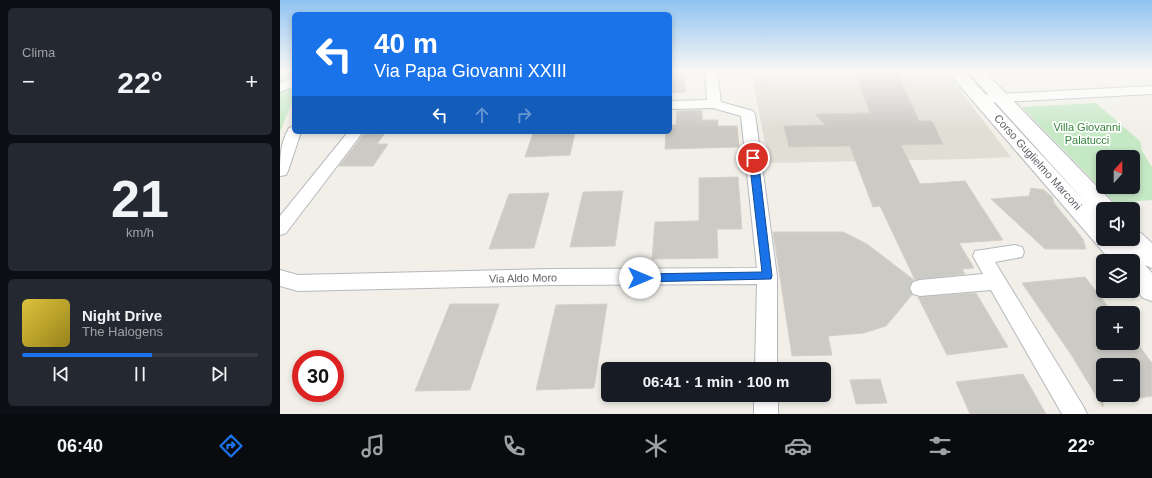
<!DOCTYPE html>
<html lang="it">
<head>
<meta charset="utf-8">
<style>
  body { margin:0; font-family:Helvetica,sans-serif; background:#242831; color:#f1f3f6; height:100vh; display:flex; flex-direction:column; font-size:15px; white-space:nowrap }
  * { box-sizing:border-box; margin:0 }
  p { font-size:13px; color:#9ea1a6 }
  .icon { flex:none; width:22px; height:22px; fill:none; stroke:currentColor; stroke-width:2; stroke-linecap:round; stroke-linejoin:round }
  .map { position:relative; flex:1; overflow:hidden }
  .side { display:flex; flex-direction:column; gap:8px; padding:8px; background:#0d0f14; width:280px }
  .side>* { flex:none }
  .top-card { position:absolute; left:12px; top:12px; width:380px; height:122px; border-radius:6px; box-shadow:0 2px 6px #0003; background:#1a73e8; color:#fff; overflow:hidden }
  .needle { width:26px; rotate:21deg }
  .fabs { position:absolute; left:816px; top:150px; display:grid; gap:8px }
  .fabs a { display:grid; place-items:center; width:44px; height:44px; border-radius:6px; background:#171b24; box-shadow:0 2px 6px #0003; font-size:20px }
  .speed { position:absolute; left:12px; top:350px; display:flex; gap:8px; font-size:20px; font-weight:700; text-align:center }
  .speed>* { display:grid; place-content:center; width:52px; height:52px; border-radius:50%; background:#171b24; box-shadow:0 2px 6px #0003; line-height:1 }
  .speed .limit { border:6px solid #d22; background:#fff; color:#111 }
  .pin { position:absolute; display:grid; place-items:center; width:34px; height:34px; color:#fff; margin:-17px; border:2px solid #fff; border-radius:50%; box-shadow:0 1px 4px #0007 }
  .me { position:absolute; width:44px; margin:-22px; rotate:90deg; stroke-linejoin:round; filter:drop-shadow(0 0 3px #0008) }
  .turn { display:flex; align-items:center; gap:14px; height:84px; padding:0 16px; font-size:18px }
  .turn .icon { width:52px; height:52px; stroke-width:2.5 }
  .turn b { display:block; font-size:28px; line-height:34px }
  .lanes { display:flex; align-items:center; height:38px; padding:0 16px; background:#0003; justify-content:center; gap:20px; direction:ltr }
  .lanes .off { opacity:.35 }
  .big { font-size:30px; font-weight:600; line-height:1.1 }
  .side .card { flex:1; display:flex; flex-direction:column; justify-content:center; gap:6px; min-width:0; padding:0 14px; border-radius:6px; background:#242831 }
  .side .dial { align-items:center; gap:0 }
  .dial b { font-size:52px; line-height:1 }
  .song { display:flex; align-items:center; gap:12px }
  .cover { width:48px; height:48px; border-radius:6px; background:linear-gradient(135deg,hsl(50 70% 55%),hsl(50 70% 35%)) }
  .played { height:4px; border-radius:2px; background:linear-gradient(90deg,#1a73e8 55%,#363941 55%) }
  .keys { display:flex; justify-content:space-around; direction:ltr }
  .heat { display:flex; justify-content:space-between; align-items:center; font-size:22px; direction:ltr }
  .trip { position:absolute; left:321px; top:362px; width:230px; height:40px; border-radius:6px; background:#171b24; box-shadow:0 2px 6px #0003; font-weight:600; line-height:40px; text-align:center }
  .tab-bar { display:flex; height:64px; justify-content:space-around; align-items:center; background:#090b0e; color:#9ea1a6 }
  .tab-bar .icon { width:28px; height:28px }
  .tab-bar .current { color:#1a73e8 }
  .tab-bar b { font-size:18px; color:#f1f3f6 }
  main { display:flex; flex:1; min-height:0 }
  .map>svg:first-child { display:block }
  .education { fill:#e1ded6 }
  .green { fill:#c5e8c5; fill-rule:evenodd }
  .building { fill:#cccac5; stroke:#d6d1c6 }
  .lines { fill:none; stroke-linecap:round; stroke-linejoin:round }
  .street-casing { stroke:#b5b8bc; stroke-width:2 }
  .secondary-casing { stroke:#b6babf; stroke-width:2 }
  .street { fill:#fff; fill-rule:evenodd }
  .secondary { fill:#fff; fill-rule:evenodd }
  .route { fill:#1a73e8; stroke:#114b97 }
  .labels { text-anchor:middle; stroke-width:3.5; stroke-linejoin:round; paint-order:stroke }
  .park-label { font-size:11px; fill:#348238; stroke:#fff }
  .street-label { font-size:11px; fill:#5f6368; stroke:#fff }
</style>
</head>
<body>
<main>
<section class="side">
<div class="card"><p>Clima</p>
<div class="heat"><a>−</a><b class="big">22°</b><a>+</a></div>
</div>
<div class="card dial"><b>21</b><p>km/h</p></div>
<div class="card">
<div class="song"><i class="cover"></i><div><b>Night Drive</b><p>The Halogens</p></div></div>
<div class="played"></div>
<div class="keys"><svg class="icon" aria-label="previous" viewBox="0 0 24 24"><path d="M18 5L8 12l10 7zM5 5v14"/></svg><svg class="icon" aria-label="pause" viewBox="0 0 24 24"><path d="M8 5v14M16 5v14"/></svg><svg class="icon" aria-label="next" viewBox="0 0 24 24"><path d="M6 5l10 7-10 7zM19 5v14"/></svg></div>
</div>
</section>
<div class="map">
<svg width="872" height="414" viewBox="0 0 872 414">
  <rect width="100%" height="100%" fill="#f1efe8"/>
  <path class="education" d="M471 72H666L731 157 687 159 489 163Z"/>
  <path class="green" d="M0 73 14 74V97L0 132Z
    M816 103 860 141 862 151 872 167V200L835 203 742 107ZM823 157H853V187H823Z"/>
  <path class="building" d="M390 72H404L405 92 390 93Z
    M575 72H617L639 121H652L663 144 621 145 640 184 685 181 723 240 679 243 694 268 682 269 685 274 635 280 600 206 593 207 570 146 509 147 504 126 545 125 535 114 590 113Z
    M422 110V120H438V126H457L459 147 385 149 386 132H390V125H396L397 111Z
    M272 132H295L290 155 245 157 253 133Z
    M105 133 97 144H108L93 166H59L84 134Z
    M458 177 462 229H437L438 258 372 259 375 222 419 221V178Z
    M751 188 764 190 772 197 774 203 803 239 806 249H765L711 199 749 196Z
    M343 191 335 246 290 247 303 192Z
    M269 193 254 248 209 249 229 194Z
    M493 232H563L587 244 634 280 629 287 632 295 606 326 584 333 548 336 552 355 512 356Z
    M805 277 833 313H823V343H857L872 363V396L853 399V365H823V407L792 356 742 283Z
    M696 293 728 347 667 355 638 297Z
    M170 304H219L190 390 135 391Z
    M327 304 314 388 256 390 276 305Z
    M743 374 766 414H690L676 382Z
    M600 379 607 403 576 404 570 380Z"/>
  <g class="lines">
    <defs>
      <path id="street" d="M425 72H437L441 102 473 111 475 114 497 276V369H475L477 284 272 285 18 291 0 286V270L18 275 272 269 477 268 461 116 433 108 390 109V101L427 100Z
        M14 77V86L0 92V83Z
        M872 86V94L701 103 696 102 694 99 696 96 701 95Z
        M14 126V132H21L8 171 6 175 0 176C0 159 0 143 9 128Z
        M68 132H83L6 233 0 235V216Z
        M735 245 742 247 744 252 742 257 715 262 803 406 807 414H782L711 290 640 296 633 294 630 288 633 282 640 280 703 274 693 256 695 251Z
        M474 395H498V414H474Z"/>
      <path id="secondary" d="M668 72H685L807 204 688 72H705L833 203 836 209H823V216L817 215 823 221V239H840L843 241 841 239H853V230L861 233 872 243V268L865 265 872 273V301L863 298 853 286V261H831Z"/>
    </defs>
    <use href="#street" class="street-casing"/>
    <use href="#secondary" class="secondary-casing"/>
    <use href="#street" class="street"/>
    <use href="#secondary" class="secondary"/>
  </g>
  <linearGradient id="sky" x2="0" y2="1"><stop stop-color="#8fc3f1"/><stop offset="0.55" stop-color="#f9f8f5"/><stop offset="1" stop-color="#f9f8f5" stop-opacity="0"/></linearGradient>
  <rect width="872" height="130" fill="url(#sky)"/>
  <path class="route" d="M470 156H473L478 158 492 276 491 279 360 282 356 281 354 278 356 275 360 274 482 272 469 158Z"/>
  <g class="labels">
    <g class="park-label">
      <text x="807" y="131">Villa Giovanni<tspan x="807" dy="13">Palatucci</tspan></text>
    </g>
    <g class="street-label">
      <text transform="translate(758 162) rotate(48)" y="4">Corso Guglielmo Marconi</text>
      <text transform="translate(243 278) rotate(-1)" y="4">Via Aldo Moro</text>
    </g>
  </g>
</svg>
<div class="fabs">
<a><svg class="needle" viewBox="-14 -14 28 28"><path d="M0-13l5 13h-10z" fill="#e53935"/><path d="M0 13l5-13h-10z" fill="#9ea1a6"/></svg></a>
<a><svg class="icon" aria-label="sound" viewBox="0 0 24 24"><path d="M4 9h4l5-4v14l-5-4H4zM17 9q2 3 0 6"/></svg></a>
<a><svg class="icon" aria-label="layers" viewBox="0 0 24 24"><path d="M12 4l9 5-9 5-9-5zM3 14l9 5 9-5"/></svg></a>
<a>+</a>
<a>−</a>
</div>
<div class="speed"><div class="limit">30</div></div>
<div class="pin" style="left:473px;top:158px;background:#d93025"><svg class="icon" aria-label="arrive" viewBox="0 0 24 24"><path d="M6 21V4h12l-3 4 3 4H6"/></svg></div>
<svg class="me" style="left:360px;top:278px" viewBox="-20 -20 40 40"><circle r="19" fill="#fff"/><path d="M0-13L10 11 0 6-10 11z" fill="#1a73e8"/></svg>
<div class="trip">06:41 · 1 min · 100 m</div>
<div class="top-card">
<div class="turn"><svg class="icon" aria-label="left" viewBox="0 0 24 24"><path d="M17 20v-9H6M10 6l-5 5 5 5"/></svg><div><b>40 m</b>Via Papa Giovanni XXIII</div></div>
<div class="lanes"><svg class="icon" aria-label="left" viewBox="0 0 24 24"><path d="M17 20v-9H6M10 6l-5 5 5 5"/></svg><svg class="icon off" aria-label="ahead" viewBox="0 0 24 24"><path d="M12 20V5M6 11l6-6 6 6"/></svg><svg class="icon off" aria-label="right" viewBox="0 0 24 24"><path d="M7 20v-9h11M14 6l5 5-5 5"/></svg></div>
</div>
</div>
</main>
<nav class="tab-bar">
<b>06:40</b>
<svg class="icon current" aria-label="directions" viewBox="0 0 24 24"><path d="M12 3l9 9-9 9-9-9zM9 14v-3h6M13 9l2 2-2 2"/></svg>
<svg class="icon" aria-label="music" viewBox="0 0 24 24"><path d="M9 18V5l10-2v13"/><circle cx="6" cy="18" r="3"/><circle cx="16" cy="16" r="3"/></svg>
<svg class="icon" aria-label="phone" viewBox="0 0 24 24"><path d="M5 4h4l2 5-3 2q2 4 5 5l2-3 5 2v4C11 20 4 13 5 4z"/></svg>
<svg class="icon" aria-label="climate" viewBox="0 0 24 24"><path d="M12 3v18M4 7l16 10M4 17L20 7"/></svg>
<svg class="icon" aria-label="car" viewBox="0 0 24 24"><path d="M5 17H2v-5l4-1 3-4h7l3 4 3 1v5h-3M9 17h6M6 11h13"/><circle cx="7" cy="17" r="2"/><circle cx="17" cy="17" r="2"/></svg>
<svg class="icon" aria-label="filters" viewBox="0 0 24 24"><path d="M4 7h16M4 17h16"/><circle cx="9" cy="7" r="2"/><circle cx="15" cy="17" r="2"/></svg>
<b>22°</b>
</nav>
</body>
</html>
